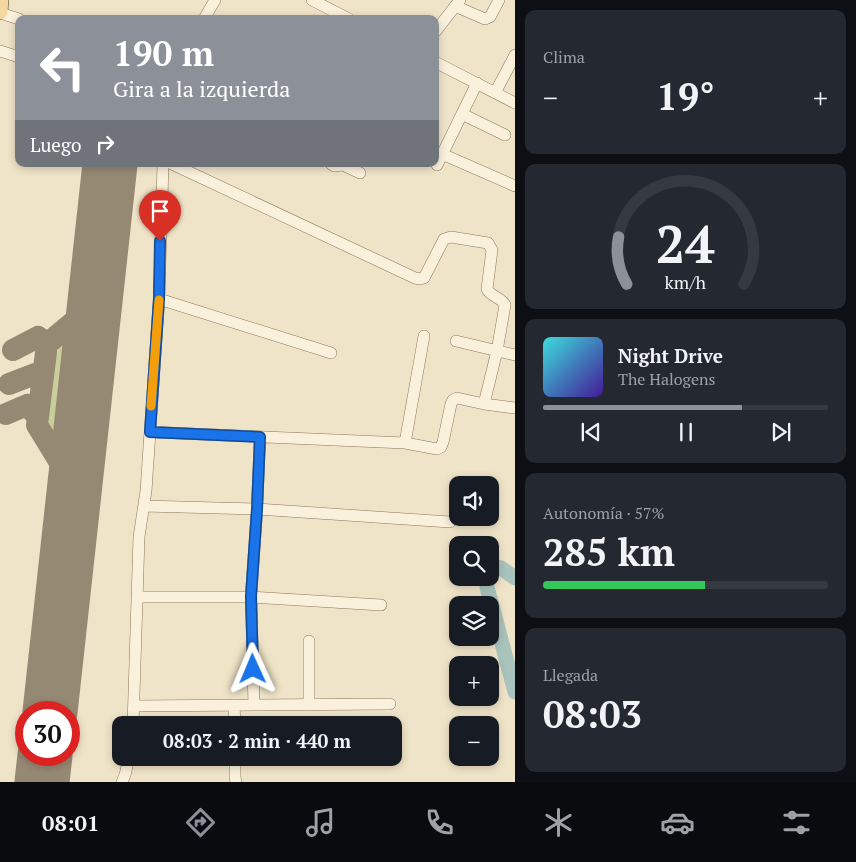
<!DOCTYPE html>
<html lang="es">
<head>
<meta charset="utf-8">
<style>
  body { margin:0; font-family:"PT Serif",serif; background:#242831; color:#f1f3f6; height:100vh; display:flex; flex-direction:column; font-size:19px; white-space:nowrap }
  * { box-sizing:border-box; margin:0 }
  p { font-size:16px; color:#9ea1a6 }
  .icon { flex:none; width:28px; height:28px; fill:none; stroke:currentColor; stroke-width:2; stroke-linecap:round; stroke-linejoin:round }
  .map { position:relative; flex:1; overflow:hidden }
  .details { display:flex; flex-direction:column; gap:10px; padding:10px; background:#0d0f14; width:341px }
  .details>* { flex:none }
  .hud { position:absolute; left:15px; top:15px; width:424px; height:152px; border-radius:10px; box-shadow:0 2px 8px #0003; background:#8c9099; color:#fff; overflow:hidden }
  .tools { position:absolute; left:449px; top:476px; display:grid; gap:10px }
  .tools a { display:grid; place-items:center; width:50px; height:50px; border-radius:10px; background:#171b24; box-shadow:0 2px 8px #0003; font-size:25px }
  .speed { position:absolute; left:15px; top:701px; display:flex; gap:10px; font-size:25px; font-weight:700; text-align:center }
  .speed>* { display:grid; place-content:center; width:65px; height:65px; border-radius:50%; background:#171b24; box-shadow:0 2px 8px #0003; line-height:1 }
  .speed .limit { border:8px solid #d22; background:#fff; color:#111 }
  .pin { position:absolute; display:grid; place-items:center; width:42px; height:42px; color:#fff; margin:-51px -21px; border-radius:50% 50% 50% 0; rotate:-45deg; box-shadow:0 0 5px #0007 }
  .pin .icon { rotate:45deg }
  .me { position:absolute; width:55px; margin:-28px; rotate:359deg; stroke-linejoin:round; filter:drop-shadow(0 0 4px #0008) }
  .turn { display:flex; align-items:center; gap:18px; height:105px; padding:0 15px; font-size:22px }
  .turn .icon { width:65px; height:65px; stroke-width:2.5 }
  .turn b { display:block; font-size:35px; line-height:42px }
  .then { display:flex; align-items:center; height:48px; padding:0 15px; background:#0003; gap:10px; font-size:19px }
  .big { font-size:38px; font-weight:600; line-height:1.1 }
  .details .widget { flex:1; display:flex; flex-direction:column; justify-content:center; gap:8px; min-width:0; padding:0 18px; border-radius:10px; background:#242831 }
  .details .dial { align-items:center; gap:0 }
  .dial svg { height:130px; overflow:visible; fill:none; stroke:#363941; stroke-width:7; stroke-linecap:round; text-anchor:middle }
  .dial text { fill:#f1f3f6; stroke:none }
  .song { display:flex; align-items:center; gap:15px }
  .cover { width:60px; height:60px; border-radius:8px; background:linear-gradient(135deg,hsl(180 70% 55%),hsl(260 70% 35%)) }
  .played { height:5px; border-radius:2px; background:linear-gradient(90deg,#8c9099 70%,#363941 70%) }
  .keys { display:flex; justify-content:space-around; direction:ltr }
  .heat { display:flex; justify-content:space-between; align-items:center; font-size:28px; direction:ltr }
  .charge { height:8px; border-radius:4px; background:linear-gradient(90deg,#34c759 57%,#363941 0) }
  .trip { position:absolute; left:112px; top:716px; width:290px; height:50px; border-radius:10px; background:#171b24; box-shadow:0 2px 8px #0003; font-weight:600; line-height:50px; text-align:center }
  .dock { display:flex; height:80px; justify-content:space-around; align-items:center; background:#090b0e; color:#9ea1a6 }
  .dock .icon { width:35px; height:35px }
  .dock .selected { color:#8c9099 }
  .dock b { font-size:22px; color:#f1f3f6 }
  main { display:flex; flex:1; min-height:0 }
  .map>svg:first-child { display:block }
  .green { fill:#c9cf9b }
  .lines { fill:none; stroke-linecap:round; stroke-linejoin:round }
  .river { stroke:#a9c4bc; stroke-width:15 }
  .taxiway { stroke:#968974; stroke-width:22 }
  .runway { stroke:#968974; stroke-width:55 }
  .minor-casing { stroke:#8d765c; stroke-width:12 }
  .major-casing { stroke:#5b4430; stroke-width:16 }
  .minor { stroke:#faf1dc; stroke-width:11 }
  .major { stroke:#f3d9a0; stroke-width:15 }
  .route-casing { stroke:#114b97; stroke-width:12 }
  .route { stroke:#1a73e8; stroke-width:9 }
  .slow { stroke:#f59e0b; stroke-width:9 }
</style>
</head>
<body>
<main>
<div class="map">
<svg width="515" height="782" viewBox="0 0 515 782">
  <rect width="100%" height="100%" fill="#f0e4c8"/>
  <path class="green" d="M80 331 83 334 68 449C55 450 49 437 46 426 48 407 51 350 66 338 69 335 76 333 80 331Z"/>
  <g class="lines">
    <path class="river" d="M490 570 495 567 501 568 515 578
      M487 578V587L515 692"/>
    <path class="taxiway" d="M13 350 38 337 47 344
      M9 384 35 374 42 380
      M6 414 27 405 38 417
      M75 487 37 425 47 344 95 304"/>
    <path class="runway" d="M50 712 110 164
      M42 782 45 755"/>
    <defs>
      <path id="minor" d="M312 0 349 19
        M455 6 485 19 490 17 499 0
        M0 13 19 19
        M204 19 215 0
        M435 32 460 0
        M0 51 19 57
        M435 62 515 103
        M495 93 515 55
        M462 114 505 135
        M442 154 515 186
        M172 164 415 278 420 279 424 278 444 239 451 237 488 243 492 250 487 289C491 297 501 297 505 305L497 351 484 404
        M331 164 334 166 343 165 360 173
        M437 165 477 83
        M159 299 331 353
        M456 341 515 355
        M150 432 405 443 437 449 441 447 443 442 451 404 453 400 457 398 484 404 515 408
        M405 443 424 336
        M144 506 257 509 450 522
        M138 597H251L381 605
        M309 641V705
        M234 705 235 725
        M254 705 251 597 257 509 260 437
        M134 706 390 704
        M133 725 139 537 146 491 159 299 163 164
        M235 758V777L236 782
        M122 782 125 775 129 758"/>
      <path id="major" d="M0 12 1 0"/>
    </defs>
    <use href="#minor" class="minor-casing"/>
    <use href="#major" class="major-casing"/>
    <use href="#minor" class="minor"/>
    <use href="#major" class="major"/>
  </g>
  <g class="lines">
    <defs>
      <path id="route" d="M160 241 159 299 150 432 260 437 257 509 251 596 253 669"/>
    </defs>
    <use href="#route" class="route-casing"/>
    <use href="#route" class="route"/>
    <path class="slow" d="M151 406 159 300"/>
  </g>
</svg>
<div class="tools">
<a><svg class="icon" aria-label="sound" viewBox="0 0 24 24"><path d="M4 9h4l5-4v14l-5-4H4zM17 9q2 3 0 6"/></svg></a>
<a><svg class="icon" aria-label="search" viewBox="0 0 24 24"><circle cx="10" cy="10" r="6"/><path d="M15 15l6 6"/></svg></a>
<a><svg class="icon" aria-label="layers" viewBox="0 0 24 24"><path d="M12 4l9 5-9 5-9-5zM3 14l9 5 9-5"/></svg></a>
<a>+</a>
<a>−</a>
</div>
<div class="speed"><div class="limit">30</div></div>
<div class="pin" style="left:160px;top:241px;background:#d93025"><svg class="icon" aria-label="arrive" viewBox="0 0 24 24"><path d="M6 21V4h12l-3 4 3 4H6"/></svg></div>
<svg class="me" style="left:253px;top:669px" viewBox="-20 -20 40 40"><path d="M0-17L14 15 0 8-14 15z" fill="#1a73e8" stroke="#fff" stroke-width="4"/></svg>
<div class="trip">08:03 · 2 min · 440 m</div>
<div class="hud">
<div class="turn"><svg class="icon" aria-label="left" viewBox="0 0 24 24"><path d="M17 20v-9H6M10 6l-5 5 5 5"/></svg><div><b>190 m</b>Gira a la izquierda</div></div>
<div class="then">Luego<svg class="icon" aria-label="right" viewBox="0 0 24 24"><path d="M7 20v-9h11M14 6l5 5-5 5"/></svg></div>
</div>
</div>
<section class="details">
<div class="widget"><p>Clima</p>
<div class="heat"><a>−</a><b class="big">19°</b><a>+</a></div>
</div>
<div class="widget dial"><svg viewBox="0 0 100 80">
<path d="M14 69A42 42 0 1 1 86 69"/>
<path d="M14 69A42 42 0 0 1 9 40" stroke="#8c9099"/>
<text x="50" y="56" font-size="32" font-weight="700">24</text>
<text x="50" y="72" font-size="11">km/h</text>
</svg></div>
<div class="widget">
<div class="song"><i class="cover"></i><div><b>Night Drive</b><p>The Halogens</p></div></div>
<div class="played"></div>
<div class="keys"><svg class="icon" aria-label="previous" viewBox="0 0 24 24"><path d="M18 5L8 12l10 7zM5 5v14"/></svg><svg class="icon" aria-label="pause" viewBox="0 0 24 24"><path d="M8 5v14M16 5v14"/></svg><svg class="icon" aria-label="next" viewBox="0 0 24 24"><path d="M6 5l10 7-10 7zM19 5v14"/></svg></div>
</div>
<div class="widget"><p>Autonomía · 57%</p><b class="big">285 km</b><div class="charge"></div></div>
<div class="widget"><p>Llegada</p><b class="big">08:03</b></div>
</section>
</main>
<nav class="dock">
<b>08:01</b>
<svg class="icon selected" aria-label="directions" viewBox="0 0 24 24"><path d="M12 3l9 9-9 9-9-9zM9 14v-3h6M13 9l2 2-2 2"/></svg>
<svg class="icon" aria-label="music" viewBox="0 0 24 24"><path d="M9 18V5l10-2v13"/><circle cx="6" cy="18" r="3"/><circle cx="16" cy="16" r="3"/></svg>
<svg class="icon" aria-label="phone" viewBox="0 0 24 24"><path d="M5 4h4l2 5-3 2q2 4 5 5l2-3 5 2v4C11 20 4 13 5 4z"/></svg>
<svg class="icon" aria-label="climate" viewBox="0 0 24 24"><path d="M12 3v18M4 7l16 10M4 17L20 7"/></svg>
<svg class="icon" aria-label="car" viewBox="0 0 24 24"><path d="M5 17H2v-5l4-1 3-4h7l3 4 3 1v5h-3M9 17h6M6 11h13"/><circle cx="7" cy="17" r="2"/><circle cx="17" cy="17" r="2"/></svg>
<svg class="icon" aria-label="filters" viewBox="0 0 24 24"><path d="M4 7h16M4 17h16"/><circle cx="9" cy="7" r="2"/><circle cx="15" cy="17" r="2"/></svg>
</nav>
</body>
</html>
